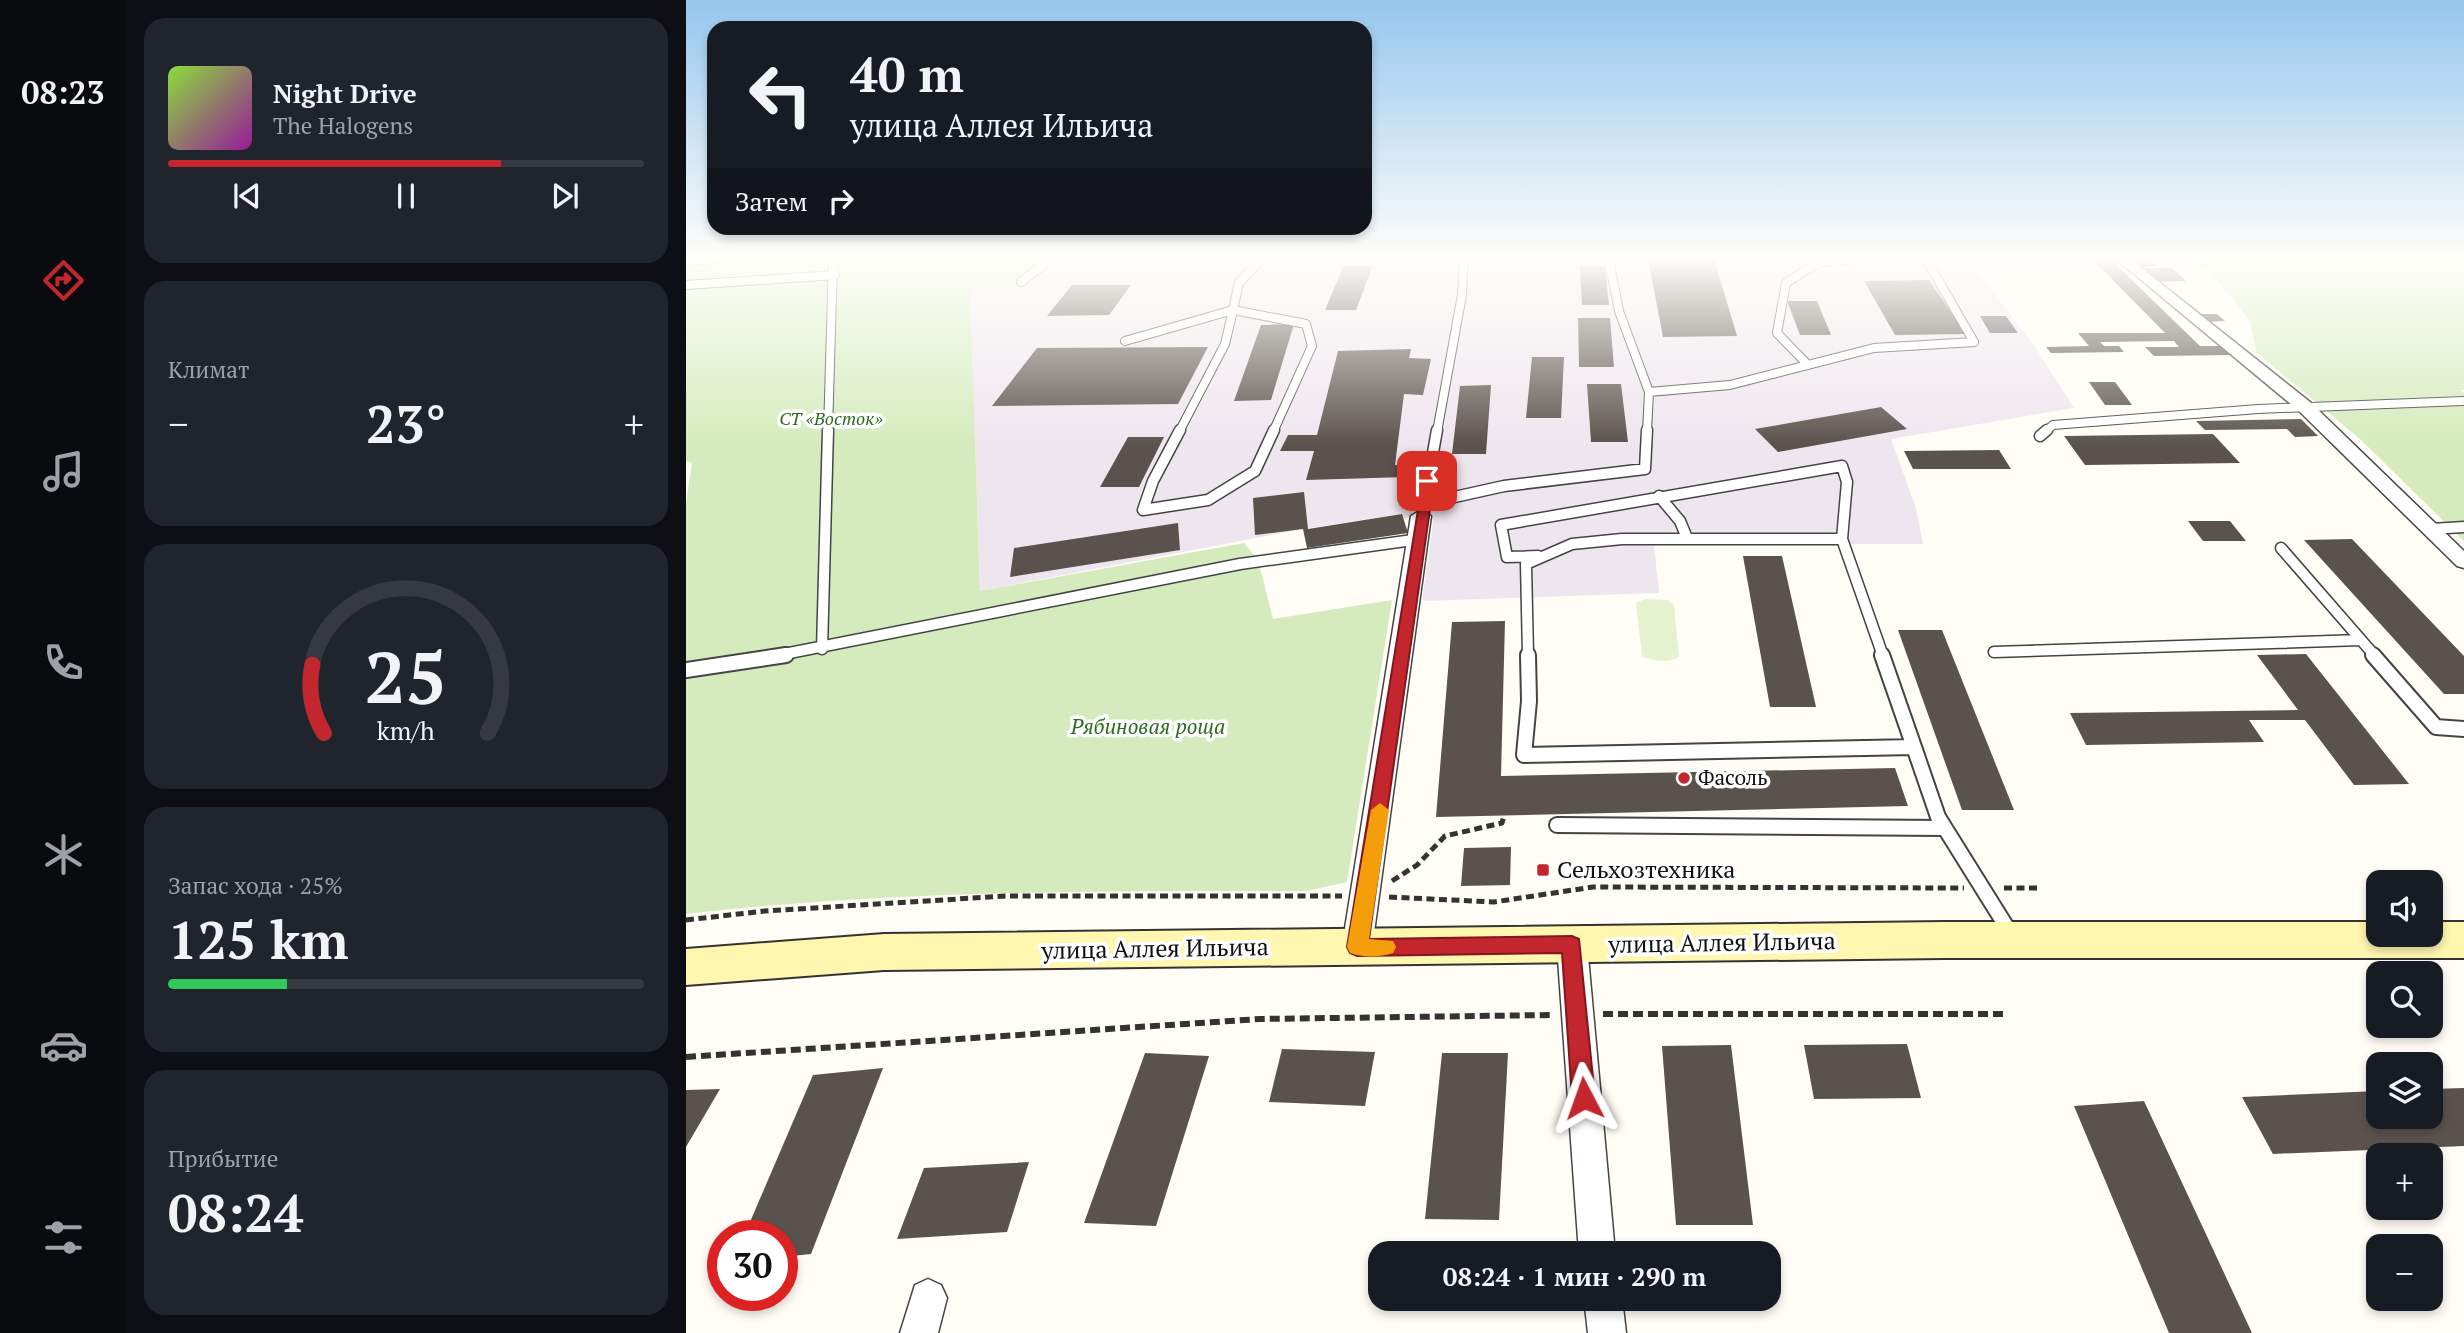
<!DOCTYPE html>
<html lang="ru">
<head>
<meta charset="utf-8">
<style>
  body { margin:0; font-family:"PT Serif",serif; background:#20242c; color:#f1f3f6; height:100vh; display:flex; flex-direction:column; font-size:26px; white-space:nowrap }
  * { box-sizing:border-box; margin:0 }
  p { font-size:23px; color:#9ea1a6 }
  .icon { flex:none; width:38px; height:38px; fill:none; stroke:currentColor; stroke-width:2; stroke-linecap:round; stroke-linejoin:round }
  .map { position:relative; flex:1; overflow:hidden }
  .panel { display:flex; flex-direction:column; gap:18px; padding:18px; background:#0d0f14; width:560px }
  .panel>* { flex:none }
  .hud { position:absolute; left:21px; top:21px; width:665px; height:214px; border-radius:21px; box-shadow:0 4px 10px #0003; background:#171b24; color:#f1f3f6; overflow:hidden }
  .tools { position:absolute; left:1680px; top:870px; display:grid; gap:14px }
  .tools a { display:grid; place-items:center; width:77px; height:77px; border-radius:14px; background:#171b24; box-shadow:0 4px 10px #0003; font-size:35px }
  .speed { position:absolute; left:21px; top:1220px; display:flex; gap:14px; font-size:35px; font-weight:700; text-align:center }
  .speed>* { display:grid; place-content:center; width:91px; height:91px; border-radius:50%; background:#171b24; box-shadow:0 4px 10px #0003; line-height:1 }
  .speed .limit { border:10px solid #d22; background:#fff; color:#111 }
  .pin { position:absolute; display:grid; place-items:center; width:60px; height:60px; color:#fff; margin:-30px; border-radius:14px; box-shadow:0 4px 10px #0006 }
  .me { position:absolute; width:77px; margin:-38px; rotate:356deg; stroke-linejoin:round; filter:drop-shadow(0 0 5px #0008) }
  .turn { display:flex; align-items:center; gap:24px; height:147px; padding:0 28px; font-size:32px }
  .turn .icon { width:91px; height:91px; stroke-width:2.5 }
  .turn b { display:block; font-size:49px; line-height:60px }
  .then { display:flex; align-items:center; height:66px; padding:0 28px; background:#0003; gap:14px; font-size:26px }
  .big { font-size:52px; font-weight:800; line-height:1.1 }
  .panel .card { flex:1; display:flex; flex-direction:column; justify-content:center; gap:10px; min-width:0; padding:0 24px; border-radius:21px; background:#20242c }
  .panel .dial { align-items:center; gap:0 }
  .dial svg { height:182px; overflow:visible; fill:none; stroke:#363941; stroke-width:7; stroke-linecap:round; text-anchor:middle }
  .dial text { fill:#f1f3f6; stroke:none }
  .song { display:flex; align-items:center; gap:21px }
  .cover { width:84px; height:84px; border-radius:10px; background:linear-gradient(135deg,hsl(90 70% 55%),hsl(300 70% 35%)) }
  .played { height:7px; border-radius:4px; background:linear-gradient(90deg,#c4262e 70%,#363941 70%) }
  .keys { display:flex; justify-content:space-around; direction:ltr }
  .heat { display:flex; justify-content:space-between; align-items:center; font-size:38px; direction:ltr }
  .charge { height:10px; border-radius:5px; background:linear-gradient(90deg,#34c759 25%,#363941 0) }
  .trip { position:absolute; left:682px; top:1241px; width:413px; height:70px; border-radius:21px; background:#171b24; box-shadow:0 4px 10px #0003; font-weight:800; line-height:70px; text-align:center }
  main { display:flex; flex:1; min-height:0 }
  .dock { display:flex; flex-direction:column; width:126px; justify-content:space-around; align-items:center; background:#090b0e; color:#9ea1a6 }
  .dock .icon { width:49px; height:49px }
  .dock .active { color:#c4262e }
  .dock b { font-size:32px; color:#f1f3f6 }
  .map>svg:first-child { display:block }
  .industrial { fill:#eee6ef }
  .green { fill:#d5ebbd }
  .pitch { fill:#e6f2cf }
  .building { fill:#5a524d }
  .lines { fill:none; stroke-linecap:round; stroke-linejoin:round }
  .service-far2-casing { stroke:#444; stroke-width:10 }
  .service-far1-casing { stroke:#444; stroke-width:13 }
  .service-casing { stroke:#444; stroke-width:18 }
  .minor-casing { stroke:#444; stroke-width:3 }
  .secondary-casing { stroke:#333; stroke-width:4 }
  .path-far1 { stroke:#333; stroke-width:5; stroke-dasharray:8 4.5; stroke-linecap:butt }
  .path { stroke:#333; stroke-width:6; stroke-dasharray:10 5; stroke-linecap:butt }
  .service-far2 { stroke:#fff; stroke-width:8 }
  .service-far1 { stroke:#fff; stroke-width:10 }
  .service { stroke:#fff; stroke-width:14 }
  .minor { fill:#fff; fill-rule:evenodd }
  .secondary { fill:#fff6b0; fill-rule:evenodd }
  .route { fill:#c4262e; stroke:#7f191e; stroke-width:2 }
  .slow { fill:#f59e0b }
  .poi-dot { fill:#c4262e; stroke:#fff; stroke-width:2.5 }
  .labels { text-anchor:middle; stroke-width:7; stroke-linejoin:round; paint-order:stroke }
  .far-park-label { font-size:18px; font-style:italic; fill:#2f6b1f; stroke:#fff }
  .park-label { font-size:21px; font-style:italic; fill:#2f6b1f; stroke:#fff }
  .poi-label { font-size:21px; fill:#111; stroke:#fff; text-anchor:start }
  .near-poi-label { font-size:24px; fill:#111; stroke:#fff; text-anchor:start }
  .near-street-label { font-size:24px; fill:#111; stroke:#fff }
</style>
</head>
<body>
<main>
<nav class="dock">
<b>08:23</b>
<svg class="icon active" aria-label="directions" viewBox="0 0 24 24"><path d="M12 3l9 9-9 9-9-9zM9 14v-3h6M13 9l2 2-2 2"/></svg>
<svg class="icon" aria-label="music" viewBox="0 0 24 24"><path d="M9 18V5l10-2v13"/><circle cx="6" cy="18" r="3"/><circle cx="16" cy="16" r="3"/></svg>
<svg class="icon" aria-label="phone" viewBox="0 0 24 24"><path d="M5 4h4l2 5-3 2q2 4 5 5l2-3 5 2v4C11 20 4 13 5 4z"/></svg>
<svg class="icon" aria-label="climate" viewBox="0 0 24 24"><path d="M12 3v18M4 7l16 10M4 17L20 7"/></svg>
<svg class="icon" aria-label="car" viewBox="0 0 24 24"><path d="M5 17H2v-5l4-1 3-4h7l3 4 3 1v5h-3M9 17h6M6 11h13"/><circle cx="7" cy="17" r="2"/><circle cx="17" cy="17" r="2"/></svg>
<svg class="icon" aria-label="filters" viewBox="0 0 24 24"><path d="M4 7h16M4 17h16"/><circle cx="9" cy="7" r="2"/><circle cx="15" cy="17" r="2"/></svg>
</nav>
<section class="panel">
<div class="card">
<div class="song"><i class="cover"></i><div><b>Night Drive</b><p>The Halogens</p></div></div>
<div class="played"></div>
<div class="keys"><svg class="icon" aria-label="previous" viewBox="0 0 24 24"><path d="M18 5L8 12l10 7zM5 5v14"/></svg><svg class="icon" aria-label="pause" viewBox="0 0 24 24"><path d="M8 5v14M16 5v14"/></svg><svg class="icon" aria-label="next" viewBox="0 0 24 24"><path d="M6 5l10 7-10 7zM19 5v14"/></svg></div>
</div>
<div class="card"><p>Климат</p>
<div class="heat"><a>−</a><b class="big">23°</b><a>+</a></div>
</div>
<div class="card dial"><svg viewBox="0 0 100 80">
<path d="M14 69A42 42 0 1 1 86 69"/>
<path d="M14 69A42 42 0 0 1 9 39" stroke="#c4262e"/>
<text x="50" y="56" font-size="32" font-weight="700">25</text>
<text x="50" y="72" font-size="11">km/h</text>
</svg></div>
<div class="card"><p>Запас хода · 25%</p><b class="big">125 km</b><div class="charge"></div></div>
<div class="card"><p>Прибытие</p><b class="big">08:24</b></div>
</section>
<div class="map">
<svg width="1778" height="1333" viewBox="0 0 1778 1333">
  <rect width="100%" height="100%" fill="#fffdf5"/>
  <path class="industrial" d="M368 259H1406L1409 262 1288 267 1347 344 1388 408 1205 439 1230 508 1237 544H968L973 593 736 601 748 514 717 519 715 514 617 529 294 591 284 285 331 286Z"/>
  <path class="green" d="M0 259H368L331 286H284L294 591 558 543 572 560 587 619 706 600 661 882 622 891C414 891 207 890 0 914V503L6 463 0 461Z
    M1494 259H1778V390H1774L1778 393V541L1674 439 1571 353 1563 319 1523 270Z"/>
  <path class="pitch" d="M959 599 981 600 988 605 993 657C981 663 969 662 956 656L950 603Z"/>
  <path class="building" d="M962 259H1028L1051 336 977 337Z
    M1406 259H1424L1514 346H1540L1549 355 1468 356 1459 347H1493L1488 341 1414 342 1418 346H1433L1438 352 1365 353 1360 347 1403 346 1392 333H1479Z
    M1446 259H1462L1472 266 1456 267Z
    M658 265H687L670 310H639Z
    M894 266H919L923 305H896Z
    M1458 268H1486L1500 281 1472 282Z
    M1243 280 1280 334 1209 335 1178 281Z
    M386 285H445L423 315 361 316Z
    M1101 301H1131L1145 335H1114Z
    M1508 314H1531L1539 321 1516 322Z
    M1294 316H1320L1332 333H1304Z
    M892 318H924L928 367H893Z
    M608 324 585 400 548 401 575 325Z
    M522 347 492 404 306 406 351 348Z
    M725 349 723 358 745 359 737 395 718 394 709 465 723 464 721 477 620 480 628 451H594L602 435H631L652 351Z
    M846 357H878L875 418H840Z
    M1403 382H1429L1446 405H1419Z
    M901 384H935L942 442H905Z
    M805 385 800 454H766L774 386Z
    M1195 407 1221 429 1092 452 1069 429Z
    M1615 419 1632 436 1609 437 1601 429 1519 430 1510 421Z
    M1527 434 1554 463 1399 465 1378 436Z
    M442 437H478L453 487H414Z
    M1313 450 1325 469H1227L1218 451Z
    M618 492 622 529 716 514 722 533 621 548 617 529 569 535 567 498Z
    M1502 521H1544L1560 541H1517Z
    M492 523 494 550 324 577 328 548Z
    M1666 539 1778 656V694H1758L1618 540Z
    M1057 556H1096L1130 707H1084Z
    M819 621 815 776 1209 768 1222 806 750 817 766 622Z
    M1212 630H1256L1328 810H1276Z
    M1620 654 1723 784 1668 785 1619 720H1563L1578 742 1400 745 1384 713 1612 710 1571 655Z
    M825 847 824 885 775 886 778 848Z
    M1221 1044 1235 1098 1128 1099 1118 1045Z
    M1045 1045 1067 1225H990L976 1046Z
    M596 1049 689 1052 679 1106 583 1102Z
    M459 1053 523 1056 470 1226 398 1223Z
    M756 1053H822L813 1220 739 1219Z
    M197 1068 125 1254 96 1257V1236H58L127 1075Z
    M1778 1088V1146L1587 1154 1556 1097 1692 1091V1116H1745V1089Z
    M34 1089 0 1147V1090Z
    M1458 1101 1566 1333H1483L1388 1106Z
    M343 1162 321 1232 211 1239 238 1168Z"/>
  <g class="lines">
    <defs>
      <path id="service-far2" d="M0 261 32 259
        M1133 262 1177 259
        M924 265 933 311 963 392 961 432
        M335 282 365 259
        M0 285 149 275
        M547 310 553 283 575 259
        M547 310 620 324 626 346 587 432
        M439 341 547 310
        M1122 365 1091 333 1100 283 1133 262 1131 259
        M963 392 1044 385 1188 348 1288 342 1240 259
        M142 432 147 259
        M493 432 539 344 547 310
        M751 432 776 295 778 259
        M1359 432 1367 425 1572 409 1777 401"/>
      <path id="service-far1" d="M494 430 467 481 457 510 522 500 569 471 588 430
        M1354 436 1361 430
        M973 496 994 521 1001 538
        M737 504 818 486 959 469 961 430
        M737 509 751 430
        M1745 529 1778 527
        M1595 548 1689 656
        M852 556 821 557 815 525 1156 466 1161 482 1156 539
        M136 649 142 430
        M1308 652 1675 640
        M88 656 554 564 734 539
        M842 656 840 564 886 544 936 539H1156L1197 656"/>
      <path id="service" d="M842 655 843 701 838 755 1228 747
        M1196 655 1228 747
        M1687 655 1750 727 1778 729
        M0 670 100 655
        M1228 747 1252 817 1325 934
        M871 825 1259 828"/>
      <path id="minor" d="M1430 259H1444L1624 402 1778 551V568L1771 566 1612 410Z
        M735 510 745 516 686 947 681 956 671 959 661 956 656 947 725 516Z
        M886 933 896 936 901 945 929 1253H893L871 945 876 936Z
        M242 1279 255 1285 261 1298 252 1333H214L229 1285Z
        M898 1298H936L940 1333H902Z"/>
      <path id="secondary" d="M1259 922H1692V934H1745V922H1778V958H1259L198 970 0 985V949L198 934Z"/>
    </defs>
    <use href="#service-far2" class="service-far2-casing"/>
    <use href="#service-far1" class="service-far1-casing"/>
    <use href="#service" class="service-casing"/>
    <use href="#minor" class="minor-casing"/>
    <use href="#secondary" class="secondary-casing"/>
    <path class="path-far1" d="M706 881 731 865 759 836 816 823 818 815
      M1318 888H1354
      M703 897 808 902 907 887 1278 888
      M0 920 79 911 320 896H656"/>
    <path class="path" d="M917 1014H1320
      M0 1057 574 1019 866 1015"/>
    <use href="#service-far2" class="service-far2"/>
    <use href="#service-far1" class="service-far1"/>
    <use href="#service" class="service"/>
    <use href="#minor" class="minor"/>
    <use href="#secondary" class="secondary"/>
  </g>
  <linearGradient id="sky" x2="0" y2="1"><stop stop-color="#95c6ee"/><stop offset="0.58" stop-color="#fffefa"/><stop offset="1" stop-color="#fffefa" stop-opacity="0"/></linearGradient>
  <rect width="1778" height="445" fill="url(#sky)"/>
  <path class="route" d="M737 479 748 481 683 939 886 936 893 939 909 1098 906 1106 898 1109 890 1106 886 1098 876 953 671 956 664 953 661 947Z"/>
  <path class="slow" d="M694 803 703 810 683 939 707 941 710 947 707 953C695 957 677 958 664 953L661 947 685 810Z"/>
  <g class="poi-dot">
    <circle cx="998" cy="778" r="7"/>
    <rect x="850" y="863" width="14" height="14" rx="3.5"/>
  </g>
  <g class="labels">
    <g class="far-park-label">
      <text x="145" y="425">СТ «Восток»</text>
    </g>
    <g class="park-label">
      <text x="462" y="734">Рябиновая роща</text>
    </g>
    <g class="poi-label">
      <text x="1012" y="785">Фасоль</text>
    </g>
    <g class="near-poi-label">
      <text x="871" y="878">Сельхозтехника</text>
    </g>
    <g class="near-street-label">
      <text transform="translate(1036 943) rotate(-1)" y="8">улица Аллея Ильича</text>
      <text transform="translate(469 949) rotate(-1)" y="8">улица Аллея Ильича</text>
    </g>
  </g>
</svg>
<div class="tools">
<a><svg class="icon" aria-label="sound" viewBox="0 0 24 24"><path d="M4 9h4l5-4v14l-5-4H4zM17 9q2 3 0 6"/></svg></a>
<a><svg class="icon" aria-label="search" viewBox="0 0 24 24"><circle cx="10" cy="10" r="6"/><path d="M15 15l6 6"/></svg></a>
<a><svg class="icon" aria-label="layers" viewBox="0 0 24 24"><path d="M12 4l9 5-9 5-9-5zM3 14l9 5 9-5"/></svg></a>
<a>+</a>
<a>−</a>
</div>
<div class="speed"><div class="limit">30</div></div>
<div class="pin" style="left:741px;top:481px;background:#d93025"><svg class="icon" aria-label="arrive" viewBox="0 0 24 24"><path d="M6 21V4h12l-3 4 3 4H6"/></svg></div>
<svg class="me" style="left:898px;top:1098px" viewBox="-20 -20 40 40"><path d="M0-17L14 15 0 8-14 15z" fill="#c4262e" stroke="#fff" stroke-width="4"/></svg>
<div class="trip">08:24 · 1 мин · 290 m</div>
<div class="hud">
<div class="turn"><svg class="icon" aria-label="left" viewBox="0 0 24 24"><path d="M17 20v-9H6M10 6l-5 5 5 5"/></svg><div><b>40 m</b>улица Аллея Ильича</div></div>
<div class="then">Затем<svg class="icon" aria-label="right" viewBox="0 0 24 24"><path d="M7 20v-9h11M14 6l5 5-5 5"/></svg></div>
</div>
</div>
</main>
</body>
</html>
